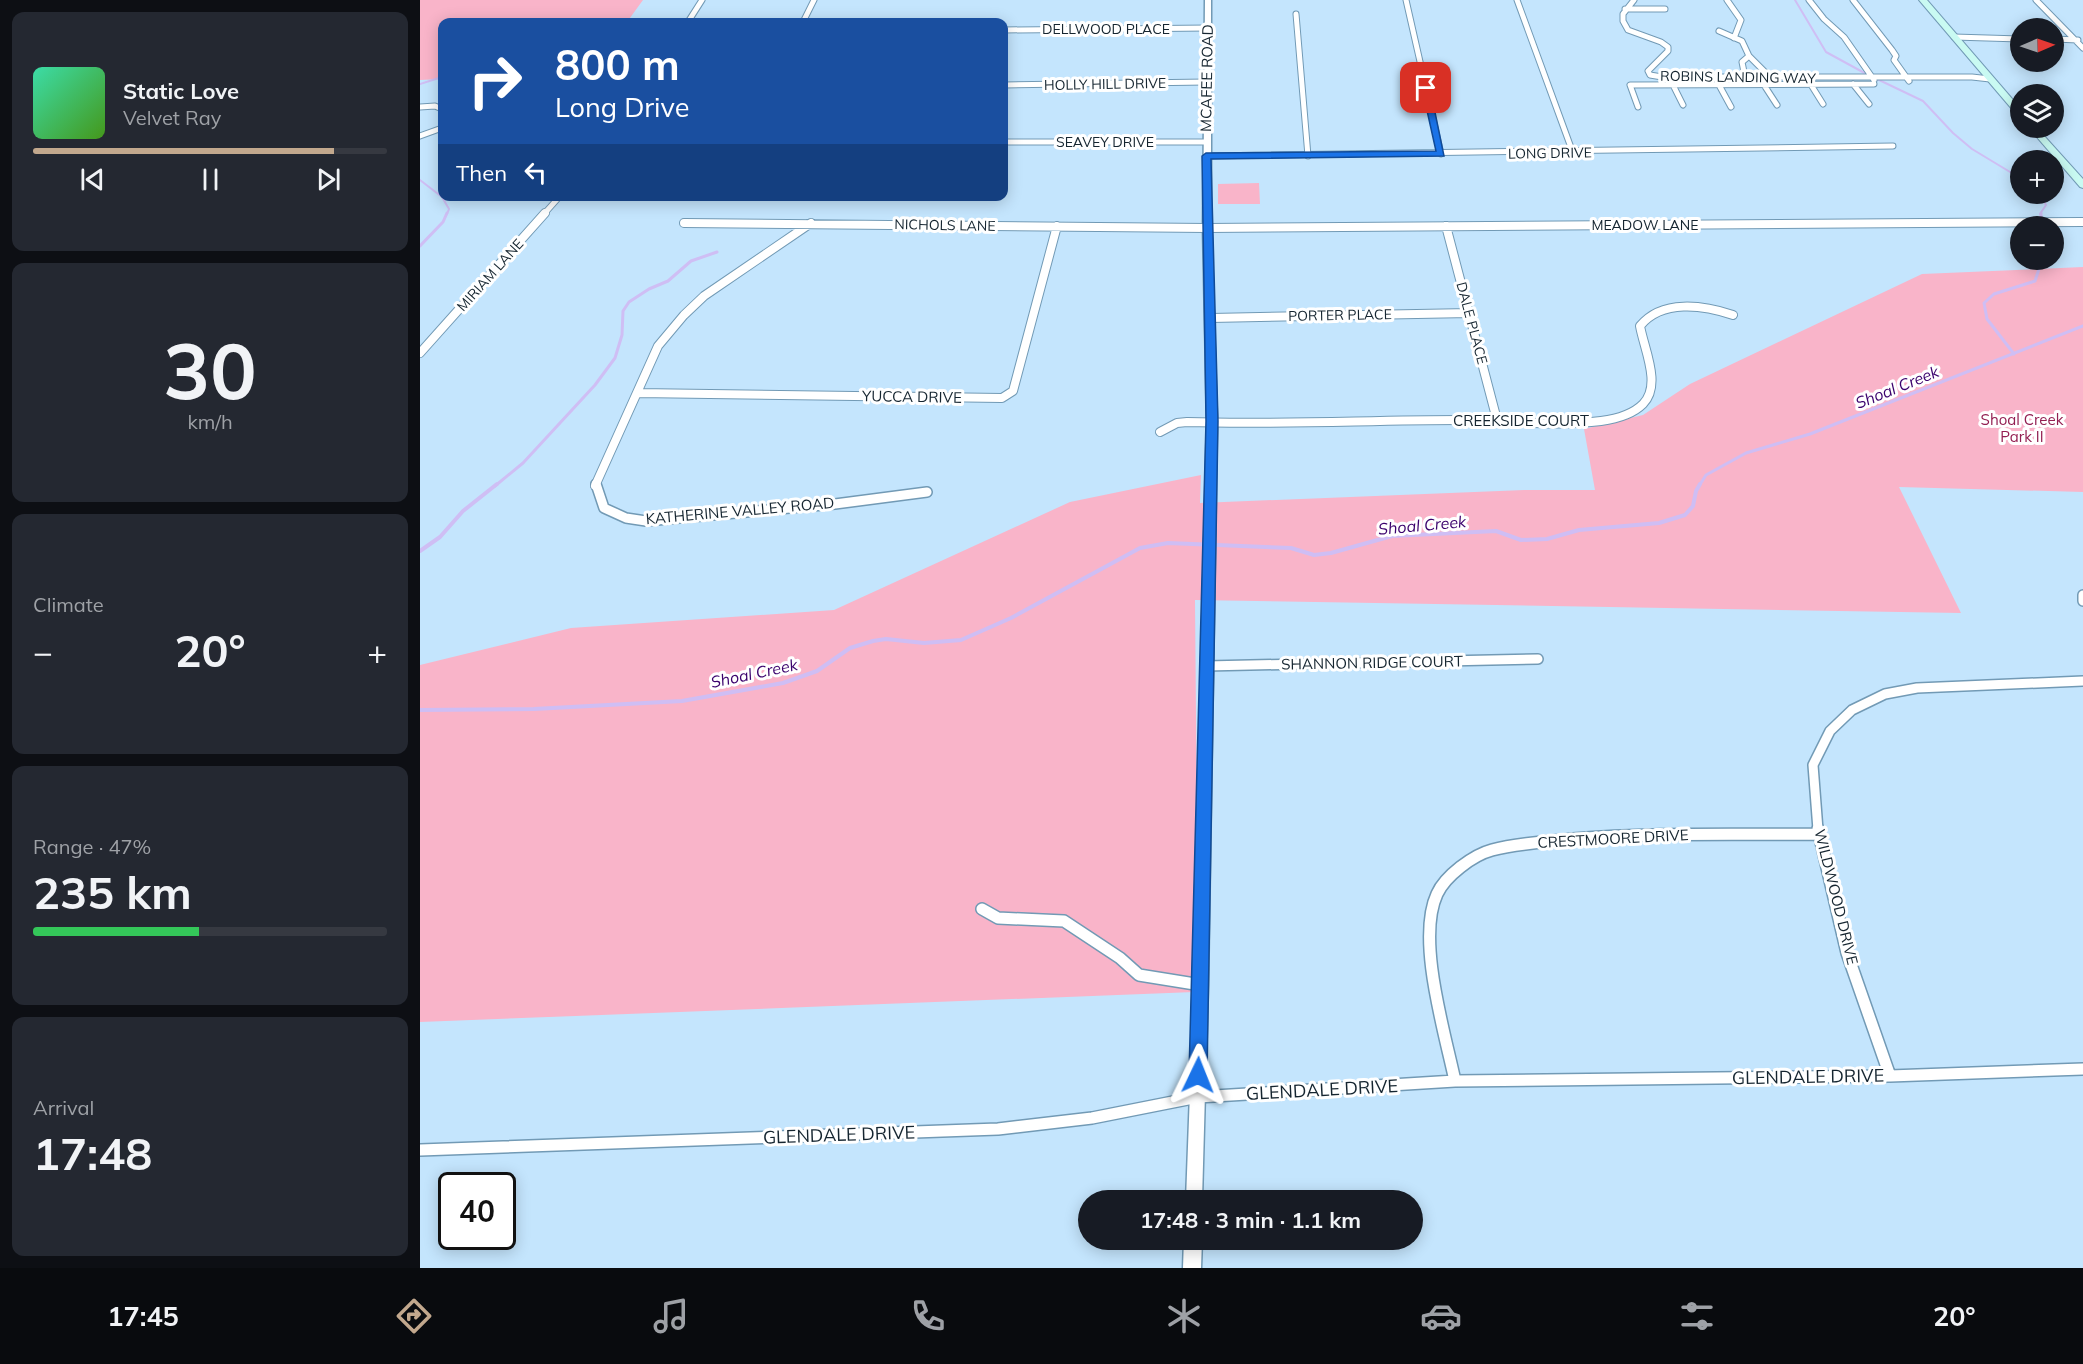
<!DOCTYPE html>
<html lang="en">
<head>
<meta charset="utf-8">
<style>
  body { margin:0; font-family:Mulish,sans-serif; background:#242831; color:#f1f3f6; height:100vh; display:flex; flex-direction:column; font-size:22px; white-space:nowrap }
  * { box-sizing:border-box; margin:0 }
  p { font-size:20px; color:#9ea1a6 }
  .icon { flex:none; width:33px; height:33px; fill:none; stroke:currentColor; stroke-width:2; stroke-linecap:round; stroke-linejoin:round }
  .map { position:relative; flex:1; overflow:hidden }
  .panel { display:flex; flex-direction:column; gap:12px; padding:12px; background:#0d0f14; width:420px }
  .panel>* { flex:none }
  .guide { position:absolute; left:18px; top:18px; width:570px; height:183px; border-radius:12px; box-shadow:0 3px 15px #0003; background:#1a4fa0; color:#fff; overflow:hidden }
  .needle { width:39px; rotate:88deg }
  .buttons { position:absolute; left:1590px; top:18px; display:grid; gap:12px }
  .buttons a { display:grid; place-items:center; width:54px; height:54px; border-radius:50%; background:#171b24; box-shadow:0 3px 15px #0003; font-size:30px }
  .speed { position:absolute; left:18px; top:1172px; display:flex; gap:12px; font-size:30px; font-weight:700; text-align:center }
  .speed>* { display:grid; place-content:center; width:78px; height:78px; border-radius:50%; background:#171b24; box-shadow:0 3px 15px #0003; line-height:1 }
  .speed .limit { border:3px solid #111; border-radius:9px; background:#fff; color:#111 }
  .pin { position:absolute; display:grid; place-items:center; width:51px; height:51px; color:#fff; margin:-26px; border-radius:12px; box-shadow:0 3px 9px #0006 }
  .me { position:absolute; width:66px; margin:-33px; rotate:2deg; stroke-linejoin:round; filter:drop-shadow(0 0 4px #0008) }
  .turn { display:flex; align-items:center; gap:21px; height:126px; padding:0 18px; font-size:27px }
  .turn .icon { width:78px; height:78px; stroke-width:2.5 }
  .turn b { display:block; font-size:42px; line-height:51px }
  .then { display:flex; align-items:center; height:57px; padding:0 18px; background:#0003; gap:12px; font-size:22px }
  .big { font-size:45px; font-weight:700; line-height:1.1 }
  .panel .widget { flex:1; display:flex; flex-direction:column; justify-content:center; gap:9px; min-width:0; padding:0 21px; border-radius:12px; background:#242831 }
  .panel .dial { align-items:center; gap:0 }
  .dial b { font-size:78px; line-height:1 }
  .song { display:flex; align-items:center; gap:18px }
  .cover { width:72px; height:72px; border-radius:9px; background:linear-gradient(135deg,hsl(160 70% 55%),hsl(100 70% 35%)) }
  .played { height:6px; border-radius:3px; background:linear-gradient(90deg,#c2a88d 85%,#363941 85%) }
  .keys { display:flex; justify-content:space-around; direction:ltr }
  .heat { display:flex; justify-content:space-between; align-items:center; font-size:33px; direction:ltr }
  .charge { height:9px; border-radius:4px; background:linear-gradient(90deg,#34c759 47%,#363941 0) }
  .trip { position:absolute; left:658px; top:1190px; width:345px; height:60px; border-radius:30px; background:#171b24; box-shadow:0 3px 15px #0003; font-weight:700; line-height:60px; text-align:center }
  .menu { display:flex; height:96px; justify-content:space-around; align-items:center; background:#090b0e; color:#9ea1a6 }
  .menu .icon { width:42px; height:42px }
  .menu .selected { color:#c2a88d }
  .menu b { font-size:27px; color:#f1f3f6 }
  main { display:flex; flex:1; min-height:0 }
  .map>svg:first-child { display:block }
  .green { fill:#f9b4c9 }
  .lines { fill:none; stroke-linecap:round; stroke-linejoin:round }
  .stream-far2 { stroke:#cfbef4; stroke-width:2 }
  .stream-far1 { stroke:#cfbef4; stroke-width:3 }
  .stream { stroke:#cfbef4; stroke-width:4 }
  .minor-far3-casing { stroke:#729ab5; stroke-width:7 }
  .minor-far2-casing { stroke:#729ab5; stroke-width:10 }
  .minor-far1-casing { stroke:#729ab5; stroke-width:12 }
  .minor-casing { stroke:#729ab5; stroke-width:14 }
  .tertiary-casing { stroke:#729ab5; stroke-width:3 }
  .secondary-casing { stroke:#729ab5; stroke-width:2 }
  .minor-far3 { stroke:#fff; stroke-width:5 }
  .minor-far2 { stroke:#fff; stroke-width:8 }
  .minor-far1 { stroke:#fff; stroke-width:9 }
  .minor { stroke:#fff; stroke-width:11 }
  .tertiary { fill:#fff; fill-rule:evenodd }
  .secondary { fill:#c9faf2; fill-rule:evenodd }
  .route { fill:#1a73e8; stroke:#114b97; stroke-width:1.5 }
  .labels { text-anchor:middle; stroke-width:6; stroke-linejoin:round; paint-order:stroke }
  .far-street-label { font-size:14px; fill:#152530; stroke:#fff }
  .street-label { font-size:15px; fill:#152530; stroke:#fff }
  .park-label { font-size:15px; fill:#931f52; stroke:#fff }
  .water-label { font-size:16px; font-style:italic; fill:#3b026d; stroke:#fff }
  .near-street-label { font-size:18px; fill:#152530; stroke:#fff }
</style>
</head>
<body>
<main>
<section class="panel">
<div class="widget">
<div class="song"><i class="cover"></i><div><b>Static Love</b><p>Velvet Ray</p></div></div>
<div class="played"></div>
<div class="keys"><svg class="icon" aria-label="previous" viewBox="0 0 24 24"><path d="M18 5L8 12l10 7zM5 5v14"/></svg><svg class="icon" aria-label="pause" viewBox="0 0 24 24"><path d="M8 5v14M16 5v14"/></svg><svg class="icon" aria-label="next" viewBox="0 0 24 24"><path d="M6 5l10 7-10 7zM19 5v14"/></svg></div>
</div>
<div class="widget dial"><b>30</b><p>km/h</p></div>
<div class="widget"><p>Climate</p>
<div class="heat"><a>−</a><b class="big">20°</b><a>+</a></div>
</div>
<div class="widget"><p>Range · 47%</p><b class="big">235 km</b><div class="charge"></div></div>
<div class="widget"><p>Arrival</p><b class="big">17:48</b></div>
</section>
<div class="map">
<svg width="1663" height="1268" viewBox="0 0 1663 1268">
  <rect width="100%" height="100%" fill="#c4e5fd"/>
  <path class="green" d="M0 0H223L207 22H22V79L0 80Z
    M839 183 840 204H798V184Z
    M1663 267V492L1479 487 1541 613 775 600 777 831 774 992 0 1022V665L151 628 414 610 650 502 781 475 780 503 1104 490H1175L1164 429 1223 415 1270 384 1502 274Z"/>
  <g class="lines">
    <path class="stream-far2" d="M1375 0 1406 52 1450 76
      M1457 79 1503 101 1533 133 1552 149 1600 178
      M0 84 22 77
      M0 180 22 197 29 209 27 214
      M1619 194 1626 205 1620 214"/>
    <path class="stream-far1" d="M1621 226V213
      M0 246 23 222 27 213
      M1594 354 1567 319 1564 303 1574 294 1615 281 1622 260
      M75 486 103 463 175 385 195 358 202 335 203 311 209 302 229 289 248 281 271 261 297 252
      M1279 486 1286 475 1326 453 1390 434 1663 326"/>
    <path class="stream" d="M0 551 20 537 43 511 77 484
      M0 710 114 709 262 701 363 683 397 671 430 648 453 641 466 639 504 643 541 640 591 618 720 548 748 543 871 548 894 555 911 553 972 536 1076 531 1101 540 1127 539 1159 530 1239 523 1265 515 1273 506 1276 491 1280 484"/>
    <defs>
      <path id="minor-far3" d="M986 0 1021 154
        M1097 0 1153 153
        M1214 0 1203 14V21L1208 30 1241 42 1248 47V51L1228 71 1230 75 1242 77H1552L1570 79
        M1307 0 1321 20 1314 38
        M1389 0 1404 19 1424 37 1454 80
        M1433 0 1472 50 1476 56 1474 60 1489 81
        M1616 0 1663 48
        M1205 9H1245
        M876 14 888 156
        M268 22 282 0
        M383 22 394 0
        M584 30 788 28
        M1299 31 1322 41 1329 56 1351 78
        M1534 37 1600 39
        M1634 39 1658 40
        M1325 77 1322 62 1329 56
        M1388 80 1403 104
        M1433 84 1449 104
        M584 85 786 82
        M1253 85 1263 105
        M1299 85 1311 107
        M1344 85 1357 105
        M0 107 15 106 22 109
        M1218 107 1210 85 1454 84
        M0 136 22 128
        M584 142H786
        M786 156 1473 146
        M124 214 140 196"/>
      <path id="minor-far2" d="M264 223 787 228 1663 222
        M1026 226 1077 420
        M791 318 1050 313
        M0 353 125 213
        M218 393 582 398 593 391 637 226
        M740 432 757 423 767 422C858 425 949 420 1040 420 1087 420 1134 427 1181 421 1196 419 1212 415 1223 404 1242 385 1224 349 1220 326 1242 299 1283 305 1313 315
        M175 486 238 346 264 315 284 296 391 223"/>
      <path id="minor-far1" d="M176 484 184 508 206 518 226 521 415 504 507 492
        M1663 595V601
        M786 666 1118 659
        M1398 830 1393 765 1410 731 1432 710 1465 694 1497 688 1663 681"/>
      <path id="minor" d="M1398 829 1427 953 1470 1076
        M562 909 578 918 644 921 700 958 719 975 781 985
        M1035 1081C1025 1033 996 939 1017 894 1025 876 1053 855 1072 850 1098 843 1126 842 1153 839 1234 832 1317 835 1398 834
        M0 1150 578 1129 672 1118 778 1097 1035 1081 1470 1076 1663 1069"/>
      <path id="tertiary" d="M785 0H791V228L797 421 788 985 782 1200H766L774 985 787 421 783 228Z
        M764 1239H782L781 1268H763Z"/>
      <path id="secondary" d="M1499 0H1507L1600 108V115H1597Z
        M1609 128H1617L1663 179V188L1660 187Z"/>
    </defs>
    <use href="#minor-far3" class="minor-far3-casing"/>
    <use href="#minor-far2" class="minor-far2-casing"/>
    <use href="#minor-far1" class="minor-far1-casing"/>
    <use href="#minor" class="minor-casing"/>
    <use href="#tertiary" class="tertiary-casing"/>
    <use href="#secondary" class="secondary-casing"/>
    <use href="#minor-far3" class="minor-far3"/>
    <use href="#minor-far2" class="minor-far2"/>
    <use href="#minor-far1" class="minor-far1"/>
    <use href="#minor" class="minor"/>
    <use href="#tertiary" class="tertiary"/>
    <use href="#secondary" class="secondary"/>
  </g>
  <path class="route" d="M1006 85 1010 88 1024 156 791 159 798 421 787 1075 785 1081 778 1083 772 1081 769 1075 786 421 782 156 786 153 1016 151 1002 88Z"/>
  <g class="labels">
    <g class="far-street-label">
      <text x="686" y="34">DELLWOOD PLACE</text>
      <text transform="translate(1318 77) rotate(1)" y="5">ROBINS LANDING WAY</text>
      <text transform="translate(685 84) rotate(-1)" y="5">HOLLY HILL DRIVE</text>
      <text x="685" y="147">SEAVEY DRIVE</text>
      <text transform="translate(1130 153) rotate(-1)" y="5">LONG DRIVE</text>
      <text transform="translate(525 225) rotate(1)" y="5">NICHOLS LANE</text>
      <text x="1225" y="230">MEADOW LANE</text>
      <text transform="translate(70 275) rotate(-48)" y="5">MIRIAM LANE</text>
      <text transform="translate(920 315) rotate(-1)" y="5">PORTER PLACE</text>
      <text transform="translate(1052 323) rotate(75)" y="5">DALE PLACE</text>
    </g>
    <g class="street-label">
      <text transform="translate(787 78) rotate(-89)" y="5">MCAFEE ROAD</text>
      <text transform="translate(492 397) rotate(1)" y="5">YUCCA DRIVE</text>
      <text x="1101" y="426">CREEKSIDE COURT</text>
      <text transform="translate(320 511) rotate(-5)" y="5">KATHERINE VALLEY ROAD</text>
      <text transform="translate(952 663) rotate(-1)" y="5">SHANNON RIDGE COURT</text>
      <text transform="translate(1193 839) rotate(-3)" y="5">CRESTMOORE DRIVE</text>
      <text transform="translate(1416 897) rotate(76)" y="5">WILDWOOD DRIVE</text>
    </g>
    <g class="park-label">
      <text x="1602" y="425">Shoal Creek<tspan x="1602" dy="17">Park II</tspan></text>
    </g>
    <g class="water-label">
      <text transform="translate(1477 387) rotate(-22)" y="6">Shoal Creek</text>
      <text transform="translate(1002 525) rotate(-5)" y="6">Shoal Creek</text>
      <text transform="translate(334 673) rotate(-12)" y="6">Shoal Creek</text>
    </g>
    <g class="near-street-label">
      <text transform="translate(1388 1077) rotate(-1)" y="6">GLENDALE DRIVE</text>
      <text transform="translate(902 1090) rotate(-3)" y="6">GLENDALE DRIVE</text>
      <text transform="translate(419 1135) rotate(-2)" y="6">GLENDALE DRIVE</text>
    </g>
  </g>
</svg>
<div class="buttons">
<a><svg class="needle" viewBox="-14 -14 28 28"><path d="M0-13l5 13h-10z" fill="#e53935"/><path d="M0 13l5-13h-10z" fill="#9ea1a6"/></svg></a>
<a><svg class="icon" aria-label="layers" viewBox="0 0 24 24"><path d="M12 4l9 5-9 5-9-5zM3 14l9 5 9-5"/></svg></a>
<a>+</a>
<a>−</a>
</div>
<div class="speed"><div class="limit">40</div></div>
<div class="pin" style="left:1006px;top:88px;background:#d93025"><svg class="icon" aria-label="arrive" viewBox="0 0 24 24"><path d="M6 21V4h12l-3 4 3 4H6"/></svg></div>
<svg class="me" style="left:778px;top:1075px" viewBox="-20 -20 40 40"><path d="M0-17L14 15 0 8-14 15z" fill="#1a73e8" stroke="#fff" stroke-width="4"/></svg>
<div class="trip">17:48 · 3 min · 1.1 km</div>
<div class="guide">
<div class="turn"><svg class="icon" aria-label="right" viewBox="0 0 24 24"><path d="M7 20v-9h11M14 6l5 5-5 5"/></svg><div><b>800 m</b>Long Drive</div></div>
<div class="then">Then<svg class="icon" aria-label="left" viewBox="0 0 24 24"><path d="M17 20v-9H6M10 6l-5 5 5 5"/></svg></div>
</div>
</div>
</main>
<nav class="menu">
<b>17:45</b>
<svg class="icon selected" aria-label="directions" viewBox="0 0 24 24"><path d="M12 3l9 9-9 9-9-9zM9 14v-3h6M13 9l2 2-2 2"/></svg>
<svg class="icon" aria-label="music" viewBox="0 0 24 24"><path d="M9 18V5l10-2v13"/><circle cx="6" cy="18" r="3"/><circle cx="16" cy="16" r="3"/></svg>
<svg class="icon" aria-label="phone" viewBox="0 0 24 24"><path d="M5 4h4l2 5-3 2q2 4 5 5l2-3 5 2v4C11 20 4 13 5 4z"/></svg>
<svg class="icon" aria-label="climate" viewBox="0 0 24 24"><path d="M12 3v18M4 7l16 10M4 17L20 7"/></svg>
<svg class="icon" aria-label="car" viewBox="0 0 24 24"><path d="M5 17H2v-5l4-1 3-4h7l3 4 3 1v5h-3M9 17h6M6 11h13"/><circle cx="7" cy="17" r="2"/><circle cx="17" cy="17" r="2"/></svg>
<svg class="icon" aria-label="filters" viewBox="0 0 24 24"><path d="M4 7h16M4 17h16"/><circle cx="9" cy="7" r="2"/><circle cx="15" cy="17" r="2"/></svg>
<b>20°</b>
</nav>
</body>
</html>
